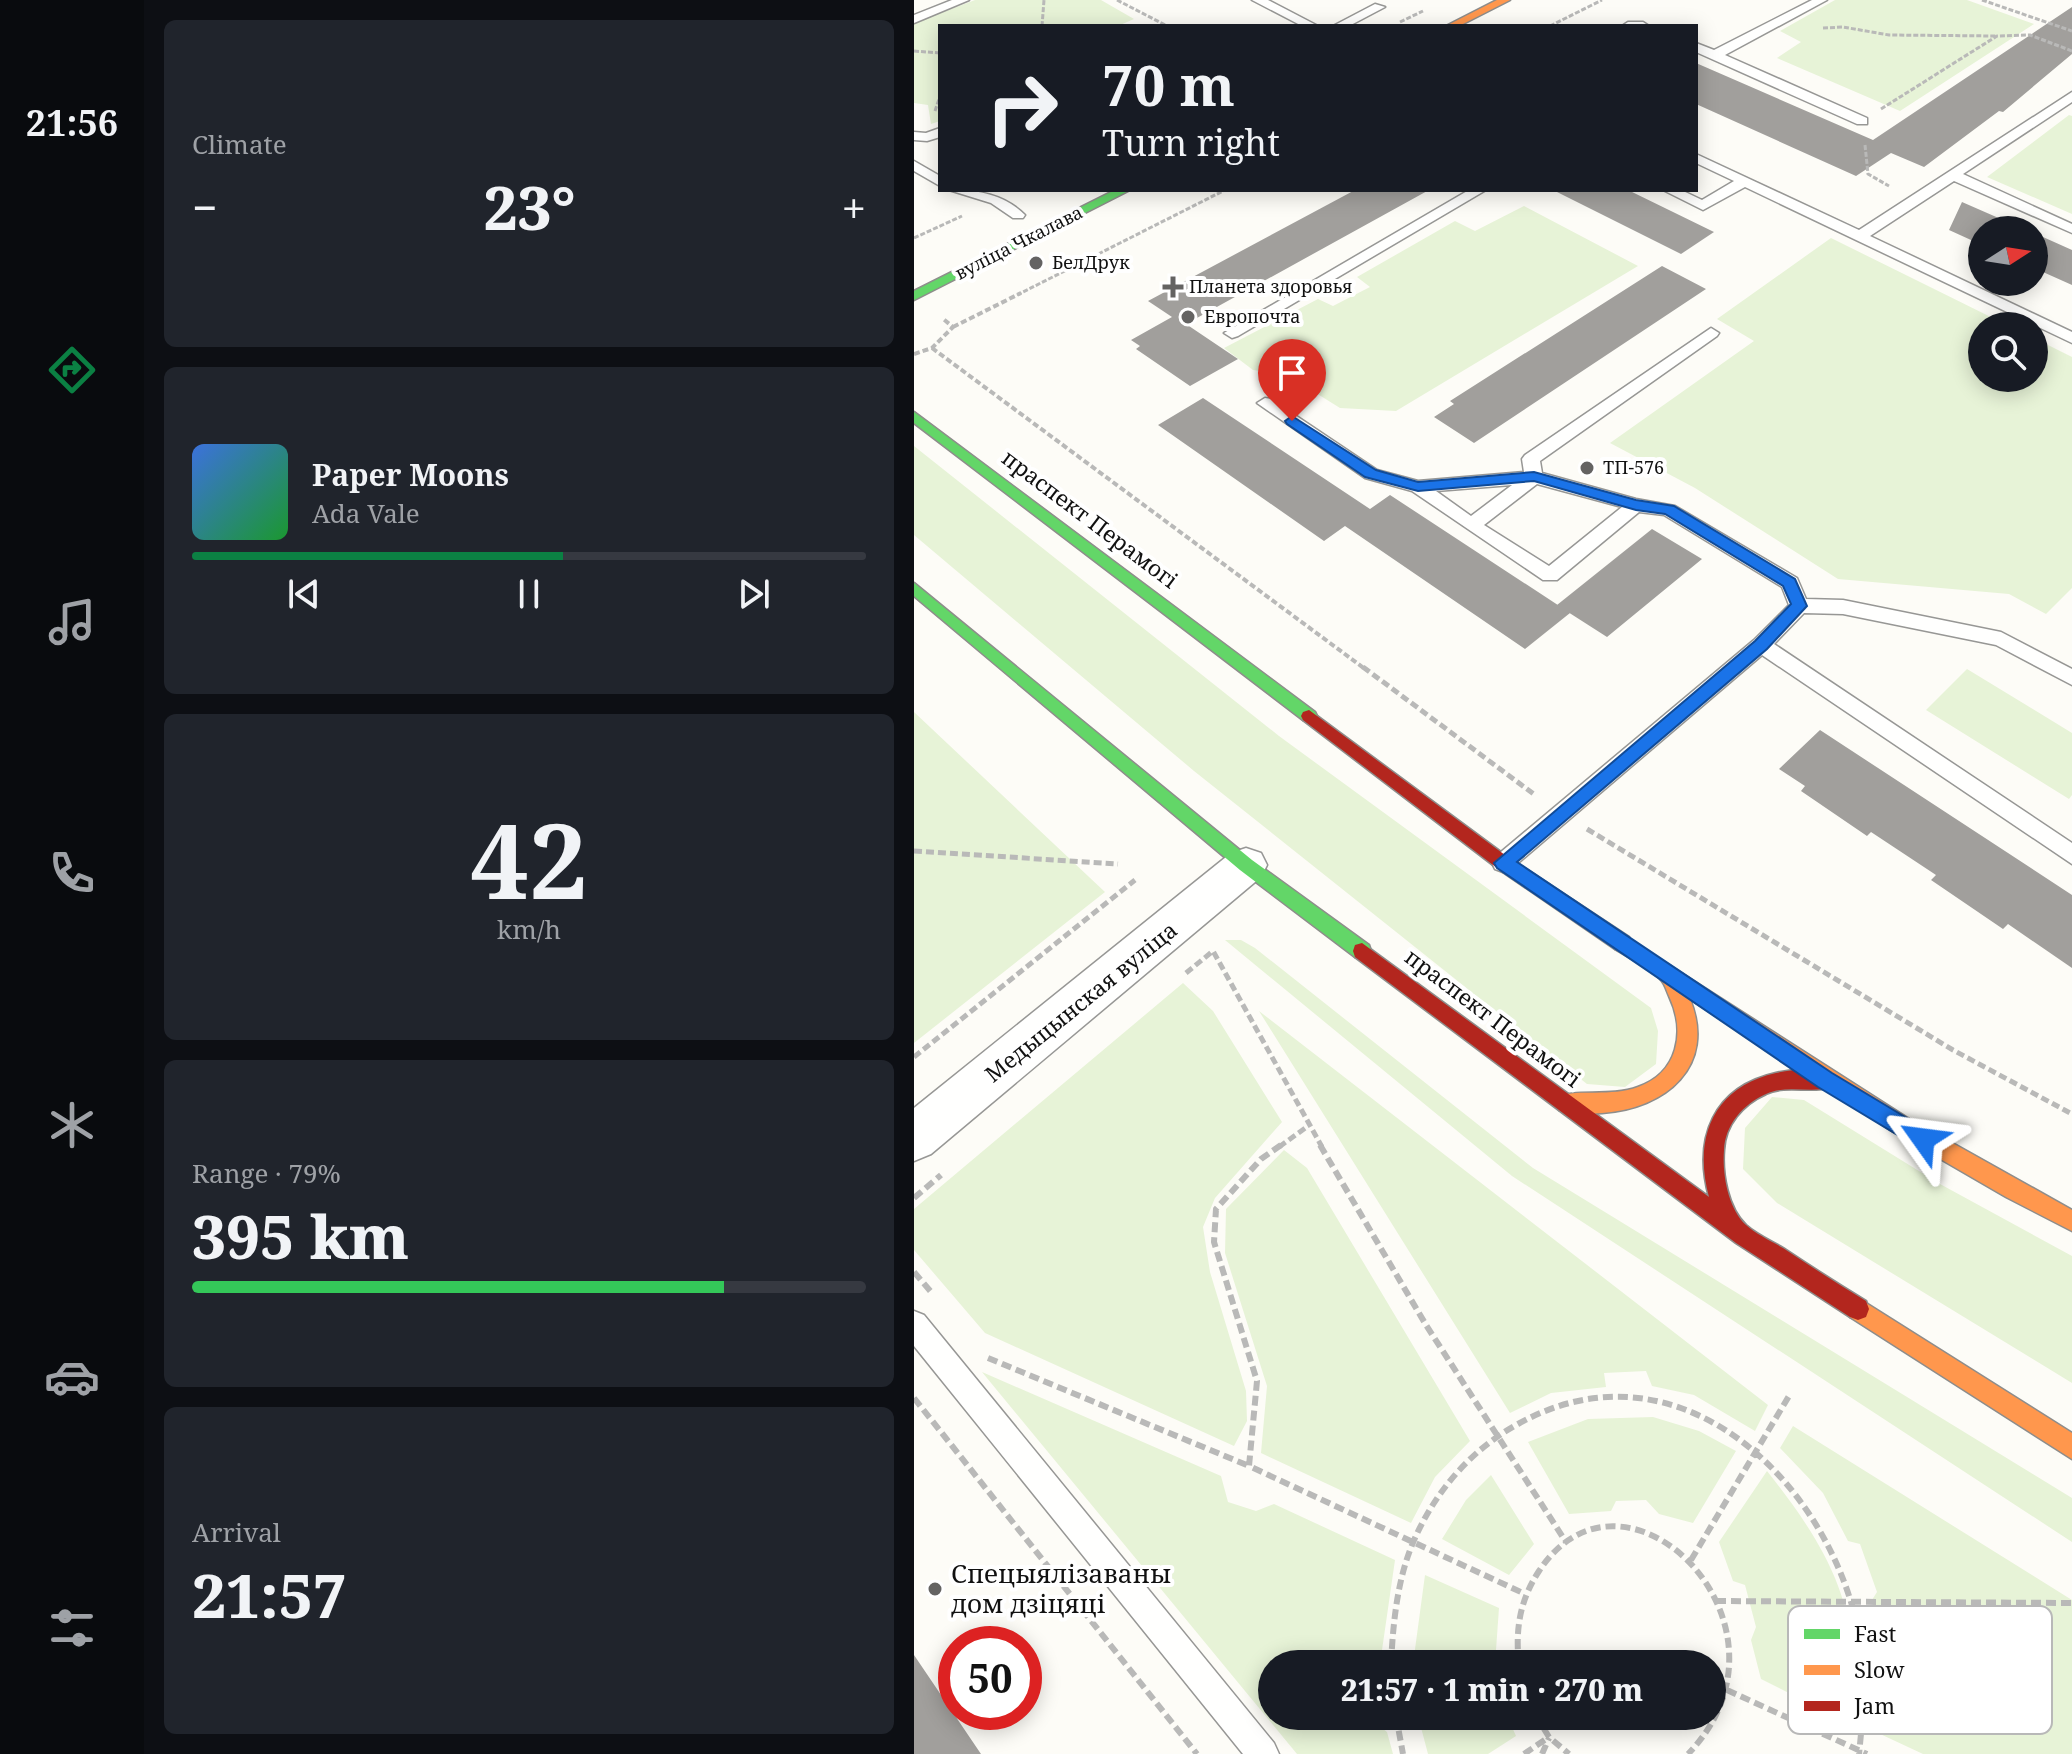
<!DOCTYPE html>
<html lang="en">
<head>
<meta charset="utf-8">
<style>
  body { margin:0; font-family:"Noto Serif",serif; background:#20242c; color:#f1f3f6; height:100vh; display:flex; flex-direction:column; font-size:30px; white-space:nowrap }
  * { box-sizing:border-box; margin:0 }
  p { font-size:26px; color:#9ea1a6 }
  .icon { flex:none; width:44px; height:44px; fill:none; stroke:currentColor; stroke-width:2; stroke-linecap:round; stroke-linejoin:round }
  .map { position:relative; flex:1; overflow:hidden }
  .panel { display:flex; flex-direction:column; gap:20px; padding:20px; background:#0d0f14; width:770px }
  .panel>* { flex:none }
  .hud { position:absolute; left:24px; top:24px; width:760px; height:168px; border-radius:0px; box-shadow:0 4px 20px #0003; background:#171b24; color:#f1f3f6; overflow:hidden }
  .needle { width:52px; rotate:78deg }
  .buttons { position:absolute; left:1054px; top:216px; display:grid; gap:16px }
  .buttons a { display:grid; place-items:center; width:80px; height:80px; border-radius:50%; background:#171b24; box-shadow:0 4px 20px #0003; font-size:40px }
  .speed { position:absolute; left:24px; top:1626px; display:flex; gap:16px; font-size:40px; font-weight:700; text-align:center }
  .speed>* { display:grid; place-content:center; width:104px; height:104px; border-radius:50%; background:#171b24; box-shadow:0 4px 20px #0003; line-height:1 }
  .speed .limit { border:12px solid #d22; background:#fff; color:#111 }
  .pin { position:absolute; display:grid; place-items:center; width:68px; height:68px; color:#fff; margin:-82px -34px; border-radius:50% 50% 50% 0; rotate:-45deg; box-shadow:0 0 8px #0007 }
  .pin .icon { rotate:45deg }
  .me { position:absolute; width:88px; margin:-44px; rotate:301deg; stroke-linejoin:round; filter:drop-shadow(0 0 6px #0008) }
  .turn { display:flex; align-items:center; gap:28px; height:168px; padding:0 32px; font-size:36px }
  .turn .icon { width:104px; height:104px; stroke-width:2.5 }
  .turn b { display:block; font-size:56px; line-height:68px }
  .big { font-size:60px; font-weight:800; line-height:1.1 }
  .panel .card { flex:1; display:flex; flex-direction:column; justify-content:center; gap:12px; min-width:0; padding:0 28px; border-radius:12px; background:#20242c }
  .panel .dial { align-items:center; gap:0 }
  .dial b { font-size:104px; line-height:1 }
  .song { display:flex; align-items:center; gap:24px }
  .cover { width:96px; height:96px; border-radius:12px; background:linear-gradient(135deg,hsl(220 70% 55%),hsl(130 70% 35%)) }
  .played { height:8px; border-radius:4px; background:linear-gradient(90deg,#0b8043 55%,#363941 55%) }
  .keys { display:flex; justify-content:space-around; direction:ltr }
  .heat { display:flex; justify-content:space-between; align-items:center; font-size:44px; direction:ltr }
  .charge { height:12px; border-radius:6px; background:linear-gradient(90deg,#34c759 79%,#363941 0) }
  .trip { position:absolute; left:344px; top:1650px; width:468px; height:80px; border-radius:40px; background:#171b24; box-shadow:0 4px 20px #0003; font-weight:800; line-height:80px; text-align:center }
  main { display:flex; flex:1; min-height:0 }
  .dock { display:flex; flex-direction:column; width:144px; justify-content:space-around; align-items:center; background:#090b0e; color:#9ea1a6 }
  .dock .icon { width:56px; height:56px }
  .dock .on { color:#0b8043 }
  .dock b { font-size:36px; color:#f1f3f6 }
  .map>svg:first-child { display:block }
  .green { fill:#e7f3d7 }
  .building { fill:#a19f9c }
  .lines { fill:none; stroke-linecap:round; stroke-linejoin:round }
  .lane-casing { stroke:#979795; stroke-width:3 }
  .street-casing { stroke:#979795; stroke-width:3 }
  .fast-casing { stroke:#8e8d8b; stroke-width:3 }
  .slow-casing { stroke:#8e8d8b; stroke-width:3 }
  .jam-casing { stroke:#8e8d8b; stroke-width:3 }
  .path-far3 { stroke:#b9b9b8; stroke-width:3; stroke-dasharray:5 2; stroke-linecap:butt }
  .path-far2 { stroke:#b9b9b8; stroke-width:4; stroke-dasharray:6 3; stroke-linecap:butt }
  .path-far1 { stroke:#b9b9b8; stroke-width:5; stroke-dasharray:8 4; stroke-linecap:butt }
  .path { stroke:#b9b9b8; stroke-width:6; stroke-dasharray:10 5; stroke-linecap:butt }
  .lane { fill:#fffffe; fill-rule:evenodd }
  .street { fill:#fffffe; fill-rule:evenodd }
  .fast { fill:#63d668; fill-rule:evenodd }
  .slow { fill:#ff974d; fill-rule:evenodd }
  .jam { fill:#b3261e; fill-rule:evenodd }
  .route { fill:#1a73e8; stroke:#114b97; stroke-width:2 }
  .poi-dot { fill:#646362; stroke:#fff; stroke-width:3 }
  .labels { text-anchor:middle; stroke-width:8; stroke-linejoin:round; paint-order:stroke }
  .far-street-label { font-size:18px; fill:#111; stroke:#fff }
  .far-poi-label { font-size:18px; fill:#111; stroke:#fff; text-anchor:start }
  .street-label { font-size:22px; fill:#111; stroke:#fff }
  .near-poi-label { font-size:26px; fill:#111; stroke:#fff; text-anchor:start }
  .key { fill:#fff; stroke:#b8b8b8; stroke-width:2 }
  .key-label { font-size:22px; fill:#111 }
</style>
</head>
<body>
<main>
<nav class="dock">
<b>21:56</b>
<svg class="icon on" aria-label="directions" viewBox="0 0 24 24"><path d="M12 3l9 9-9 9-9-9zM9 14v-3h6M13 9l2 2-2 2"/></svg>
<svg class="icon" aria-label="music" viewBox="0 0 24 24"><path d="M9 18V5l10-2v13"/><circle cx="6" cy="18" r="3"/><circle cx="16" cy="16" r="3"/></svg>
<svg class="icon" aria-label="phone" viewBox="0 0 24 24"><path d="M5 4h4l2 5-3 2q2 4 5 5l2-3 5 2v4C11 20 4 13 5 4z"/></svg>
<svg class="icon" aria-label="climate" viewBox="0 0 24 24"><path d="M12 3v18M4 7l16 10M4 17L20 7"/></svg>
<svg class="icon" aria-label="car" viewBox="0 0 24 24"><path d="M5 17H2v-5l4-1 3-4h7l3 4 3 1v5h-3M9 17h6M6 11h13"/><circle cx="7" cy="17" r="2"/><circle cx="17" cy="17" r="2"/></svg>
<svg class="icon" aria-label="filters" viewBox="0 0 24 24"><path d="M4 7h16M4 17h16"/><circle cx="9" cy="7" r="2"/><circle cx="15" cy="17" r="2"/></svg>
</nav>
<section class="panel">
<div class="card"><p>Climate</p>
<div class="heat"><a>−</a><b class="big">23°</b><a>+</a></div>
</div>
<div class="card">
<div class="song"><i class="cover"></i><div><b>Paper Moons</b><p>Ada Vale</p></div></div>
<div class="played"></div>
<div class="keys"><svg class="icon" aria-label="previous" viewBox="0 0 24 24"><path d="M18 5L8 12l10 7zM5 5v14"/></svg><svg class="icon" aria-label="pause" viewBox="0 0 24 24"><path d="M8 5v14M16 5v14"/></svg><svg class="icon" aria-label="next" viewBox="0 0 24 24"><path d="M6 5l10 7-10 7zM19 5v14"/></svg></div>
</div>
<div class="card dial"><b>42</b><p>km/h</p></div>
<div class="card"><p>Range · 79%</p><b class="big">395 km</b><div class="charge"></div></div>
<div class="card"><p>Arrival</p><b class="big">21:57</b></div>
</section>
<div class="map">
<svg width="1158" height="1754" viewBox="0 0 1158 1754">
  <rect width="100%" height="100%" fill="#fdfcf7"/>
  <path class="green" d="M61 0H187L220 19 204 26H26V121L17 124 14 105 0 103V23Z
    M921 0H1053L1120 24 986 111 863 58 887 42 866 31Z
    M1155 115 1158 116V214L1073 177Z
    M610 206 724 266 482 411 426 408 373 375 339 370 310 348 404 299 419 306 456 287 443 277 541 221 561 231Z
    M917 238 1095 326H1068V378H1120V338L1158 357V588L1132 614 1095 594 924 579 781 488 696 443 840 341 803 319Z
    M0 446 365 736 737 1008 744 1031 742 1064 711 1087 673 1084 280 771 0 535Z
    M1053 669 1158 733V795L1155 799 1012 710Z
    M0 712 191 892 0 1043Z
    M311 940H327L341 948 619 1168 1158 1498V1542L598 1176Z
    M269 983 299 1011 368 1122 301 1198 289 1227 296 1272 332 1391 333 1421 320 1446 71 1333 0 1250V1209Z
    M345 1011 854 1405 841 1431 780 1395 738 1386 732 1371 690 1373 692 1387 637 1393 596 1413Z
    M858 1097 890 1100 1026 1184 1158 1256V1383L863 1203 829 1169 831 1128Z
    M370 1150 393 1168 556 1441 521 1477 497 1523 347 1453 353 1386 311 1253 312 1209Z
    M68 1372 307 1476 314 1502 342 1511 360 1504 481 1560 466 1664H358V1716H460V1722L473 1732 479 1754H383Z
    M739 1417 785 1431 822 1451 779 1523 745 1514 732 1500 702 1501 697 1511 655 1514 614 1442 674 1419Z
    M879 1426 1158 1600V1754H1009L964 1733C973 1683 971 1649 958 1600L963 1592 946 1544 934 1541 909 1493 866 1448Z
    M853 1471C895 1524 940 1588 937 1660 936 1680 932 1701 930 1721L847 1679 837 1640 842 1627 831 1585 819 1581 805 1542Z
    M577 1475 620 1544 595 1575 528 1539 552 1500Z
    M511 1575 585 1608 581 1664H499Z
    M504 1716H593L602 1736 574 1754H514Z"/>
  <path class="building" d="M1158 7V54L1089 112 1085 111 1010 167 977 153 942 176 782 104V63L959 140Z
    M441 190H515L272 324 324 359 276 386 222 349 226 346 217 340 258 317 234 301Z
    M639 190H714L800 232 767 254Z
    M1048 202 1112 230H1068V245L1035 230Z
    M1120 233 1158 250V285L1120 268Z
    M748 266 792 289 560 443 520 417 540 404 536 401Z
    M289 398 456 509 476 495 656 613 611 649 431 526 410 541 244 425Z
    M738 529 788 559 693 637 643 605Z
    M906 730 1158 895V968L1094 924 1089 929 1017 880 1022 875 957 832 953 836 887 791 891 786 865 769Z
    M0 1655 67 1754H0Z"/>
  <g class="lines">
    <defs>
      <path id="lane" d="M38 0H55L0 23V15Z
        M338 0H354L404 26H388Z
        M898 0H913L811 55 953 118V124H943L782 52V43L800 50Z
        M461 4 471 7 435 26H419Z
        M714 22H729L735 26H708Z
        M1158 92V102L1049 174 1158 224V233L1040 181 956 236 1158 332V343L831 187 789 210 749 190H767L788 200 820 181 782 163V154L945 230Z
        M26 128V137L13 141 0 140V132L12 133Z
        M0 161 26 176V186L0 171Z
        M35 190C64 190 90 194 111 215L109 218H99L77 203Z
        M555 190H572L324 336 318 338 310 333Z
        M797 328 805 333 803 336 626 461 628 473 722 499 761 506 883 578 892 599 929 600 1087 632 1158 669V685L1082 645 929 614 890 613 860 644 1158 843V864L848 655 597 869 589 872 581 869 578 863 581 857 840 640 875 605 868 587 750 515 725 512 643 580H629L498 491 451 478 343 403 351 398 357 399 463 470 504 481 610 472 608 459 611 455ZM623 484 708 507 635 566 570 525ZM598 485 557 516 522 491Z
        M0 1311 10 1315 360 1743 365 1754H329L0 1346Z"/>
      <path id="street" d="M332 848 347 853 353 865 347 877 17 1154 0 1161V1108L317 853Z"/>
      <path id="fast" d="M201 190H216L0 300V291Z
        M0 412 401 712 403 716 401 720H389L0 423Z
        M0 583 338 860 455 945 457 951 455 957 448 959 441 957 326 870 0 596Z"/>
      <path id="slow" d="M583 0H596L545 26H532Z
        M708 935 992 1117 1158 1210V1231L1092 1197 978 1131 776 999C803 1066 752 1109 688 1113 674 1114 658 1115 645 1110L642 1103 645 1096C665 1089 697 1097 724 1087 764 1073 772 1032 755 996 753 992 751 984 747 980 736 967 715 958 701 949L699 943 701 937Z
        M944 1298 1158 1433V1459L936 1317 933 1309 936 1301Z"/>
      <path id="jam" d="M395 710 595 858 715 937 717 943 715 949 708 951 701 949 583 868 389 720 387 716 389 712Z
        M448 943 795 1197C779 1138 799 1087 862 1073 880 1069 901 1067 918 1073L921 1080 918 1087C897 1094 873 1084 852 1094 829 1104 811 1125 810 1150 808 1174 814 1208 832 1225 842 1234 857 1241 869 1248 896 1266 924 1284 952 1301L955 1309 952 1317 944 1320 936 1317 822 1243 441 957 439 951 441 945Z"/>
    </defs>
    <use href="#lane" class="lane-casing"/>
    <use href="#street" class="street-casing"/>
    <use href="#fast" class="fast-casing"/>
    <use href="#slow" class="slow-casing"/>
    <use href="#jam" class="jam-casing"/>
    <path class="path-far3" d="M203 0 253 26
      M1068 0 1158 31
      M486 22 509 11
      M128 26 130 0
      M636 26 688 0
      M909 28 929 27 975 35 1082 36
      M0 51 26 53
      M967 109 1083 36 1116 35 1158 51
      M21 111 26 96
      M951 145 954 174 975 186
      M0 238 48 216
      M103 295 311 190"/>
    <path class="path-far2" d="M39 327 107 293
      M18 348 451 669
      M0 354 18 348 39 327 28 318"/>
    <path class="path-far1" d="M449 667 621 795
      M673 829 1039 1050 1158 1114
      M0 851 204 864
      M272 973 299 951 408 1147
      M0 1057 221 880
      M365 1147 394 1126"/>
    <path class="path" d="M367 1145 347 1159 302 1209 300 1242 343 1381 335 1466 609 1593
      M406 1145 512 1325 652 1542
      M0 1198 27 1175
      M0 1272 18 1293
      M74 1358 335 1466
      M0 1398 283 1754
      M777 1560 875 1396
      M802 1601 1158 1603
      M477 1664C479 1624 483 1582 498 1545 519 1494 556 1450 604 1424 765 1334 918 1483 946 1639 952 1677 949 1716 945 1754
      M605 1664C601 1629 606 1600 625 1571 711 1440 898 1626 774 1754
      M813 1690 953 1754
      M482 1716 489 1754
      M622 1716 635 1737 655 1754
      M610 1754 635 1737
      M628 1754 635 1738"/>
    <use href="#lane" class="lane"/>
    <use href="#street" class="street"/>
    <use href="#fast" class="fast"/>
    <use href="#slow" class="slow"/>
    <use href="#jam" class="jam"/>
  </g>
  <path class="route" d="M378 416 462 470 504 482 620 472 722 500 760 506 881 579 893 606 853 649 603 862 918 1073 1016 1132 1019 1139 1016 1146 1009 1149 1002 1146 904 1087 583 868 580 863 841 641 877 604 869 586 751 514 722 510 620 481 504 491 451 477 373 424 371 421Z"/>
  <g class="poi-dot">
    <circle cx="122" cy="263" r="8"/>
    <path d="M255 275h8v8h8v8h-8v8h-8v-8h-8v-8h8z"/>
    <circle cx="274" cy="317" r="8"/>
    <circle cx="673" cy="468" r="8"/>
    <circle cx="21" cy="1589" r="8"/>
  </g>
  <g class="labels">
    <g class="far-street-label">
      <text transform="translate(105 243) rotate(-27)" y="6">вуліца Чкалава</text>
    </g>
    <g class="far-poi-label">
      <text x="138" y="269">БелДрук</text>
      <text x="275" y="293">Планета здоровья</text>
      <text x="290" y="323">Европочта</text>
      <text x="689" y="474">ТП-576</text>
    </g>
    <g class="street-label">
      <text transform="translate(176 519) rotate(37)" y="8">праспект Перамогі</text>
      <text transform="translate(167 1002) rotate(-39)" y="8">Медыцынская вуліца</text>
      <text transform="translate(579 1018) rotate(37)" y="8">праспект Перамогі</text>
    </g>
    <g class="near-poi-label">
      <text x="37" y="1583">Спецыялізаваны<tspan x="37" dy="30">дом дзіцяці</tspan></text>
    </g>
  </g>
  <rect x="874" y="1606" width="264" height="128" rx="12" class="key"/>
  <rect x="890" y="1629" width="36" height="10" fill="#63d668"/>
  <rect x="890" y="1665" width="36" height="10" fill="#ff974d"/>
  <rect x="890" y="1701" width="36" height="10" fill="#b3261e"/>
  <g class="key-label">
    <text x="940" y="1642">Fast</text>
    <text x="940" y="1678">Slow</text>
    <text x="940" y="1714">Jam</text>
  </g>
</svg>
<div class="buttons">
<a><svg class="needle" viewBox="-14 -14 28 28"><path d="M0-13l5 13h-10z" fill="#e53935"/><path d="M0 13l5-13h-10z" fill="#9ea1a6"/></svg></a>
<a><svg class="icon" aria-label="search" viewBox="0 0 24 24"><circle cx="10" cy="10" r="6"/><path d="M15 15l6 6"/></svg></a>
</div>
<div class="speed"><div class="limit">50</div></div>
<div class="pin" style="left:378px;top:421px;background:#d93025"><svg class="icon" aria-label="arrive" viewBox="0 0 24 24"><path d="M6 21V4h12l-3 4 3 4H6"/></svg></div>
<svg class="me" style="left:1009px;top:1139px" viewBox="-20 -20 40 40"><path d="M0-17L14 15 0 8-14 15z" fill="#1a73e8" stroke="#fff" stroke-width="4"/></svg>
<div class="trip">21:57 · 1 min · 270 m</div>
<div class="hud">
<div class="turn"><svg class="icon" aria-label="right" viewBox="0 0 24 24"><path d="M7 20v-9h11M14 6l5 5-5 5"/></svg><div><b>70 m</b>Turn right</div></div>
</div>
</div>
</main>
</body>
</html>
